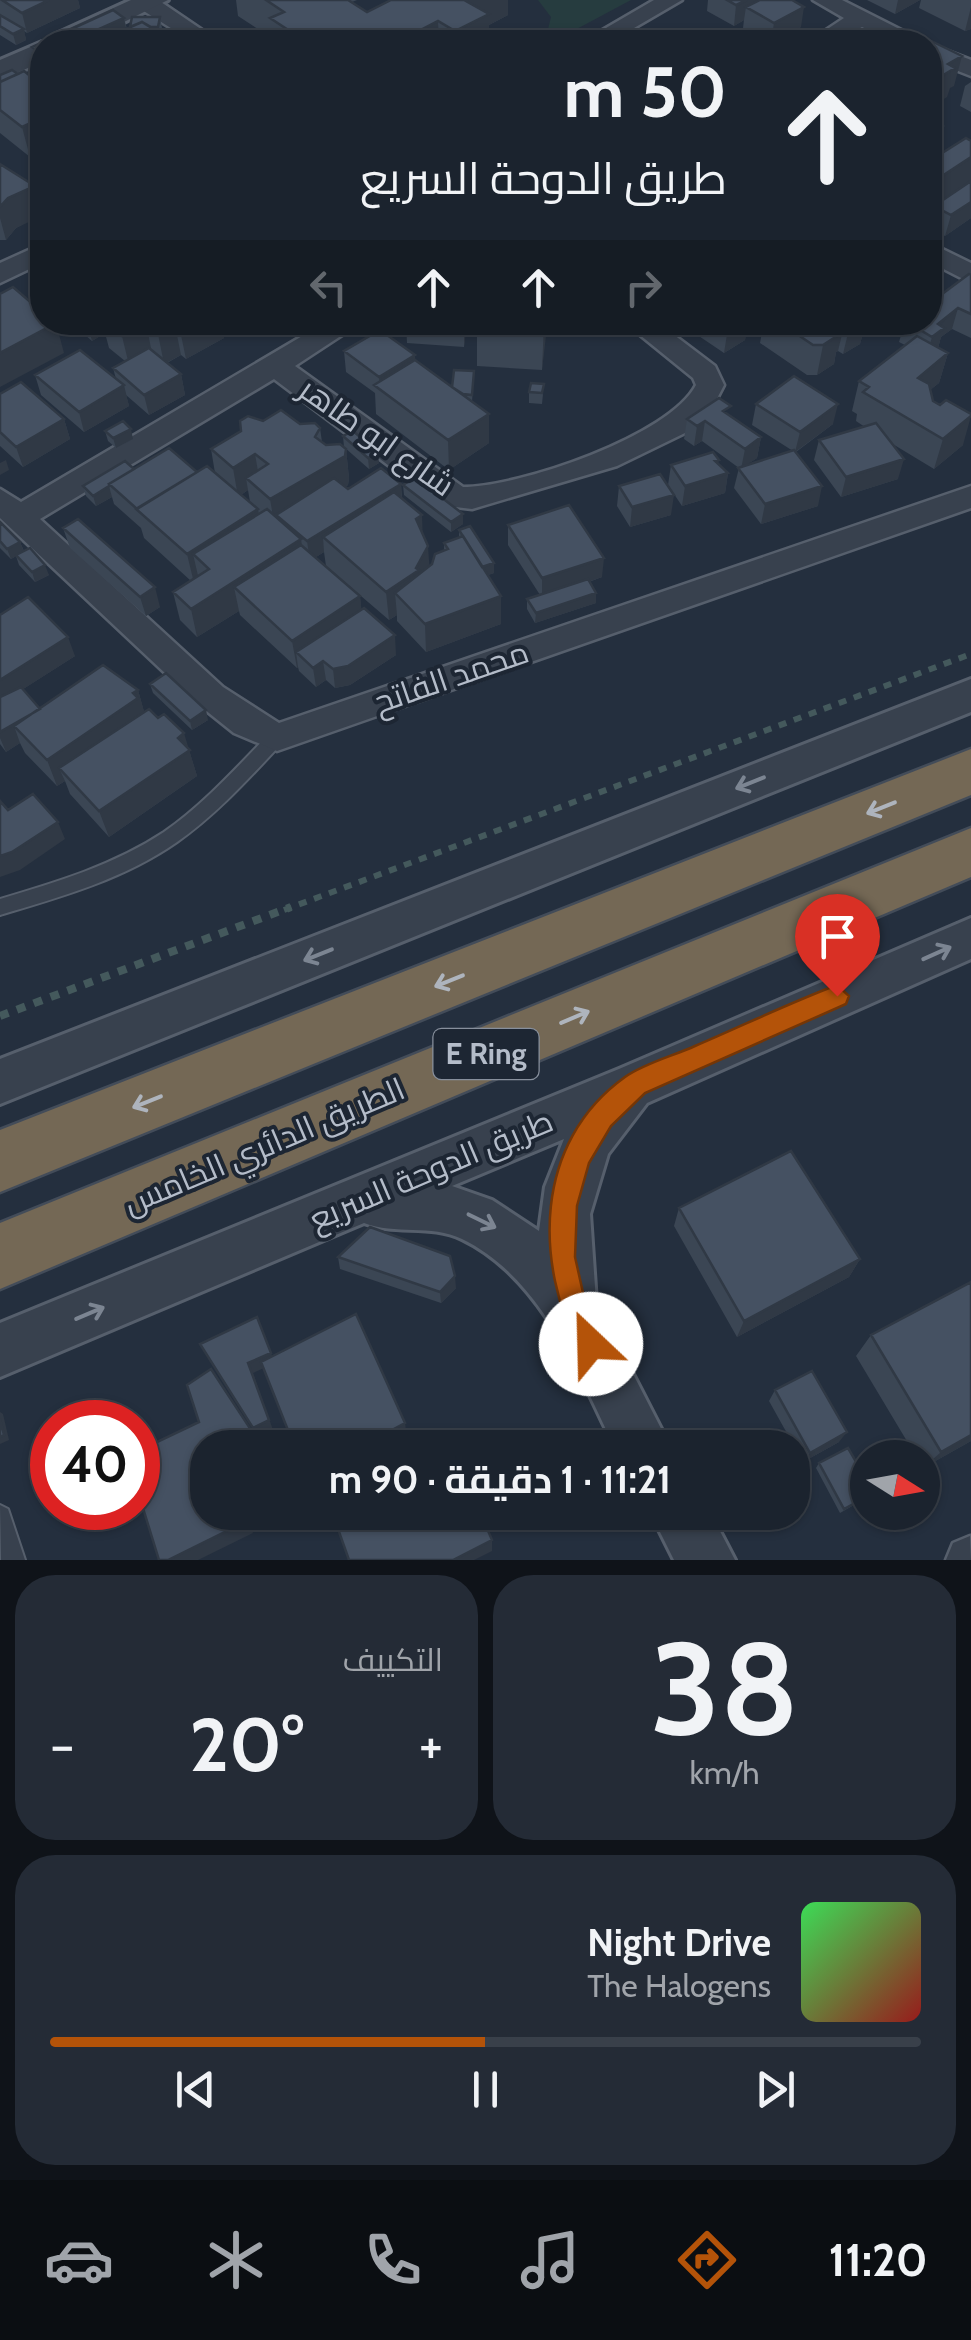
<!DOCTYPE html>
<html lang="ar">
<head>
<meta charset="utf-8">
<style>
  body { margin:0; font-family:Cabin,Cairo,sans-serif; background:#242b36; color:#f1f3f6; direction:rtl; height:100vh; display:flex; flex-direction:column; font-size:38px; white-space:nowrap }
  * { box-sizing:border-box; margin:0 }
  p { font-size:32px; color:#a0a4aa }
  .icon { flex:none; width:55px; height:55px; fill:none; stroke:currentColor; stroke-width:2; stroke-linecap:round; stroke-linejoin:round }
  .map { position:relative; height:1560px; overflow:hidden; direction:ltr }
  .details { display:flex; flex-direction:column; gap:15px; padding:15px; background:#0f1319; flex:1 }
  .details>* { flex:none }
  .banner { position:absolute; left:30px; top:30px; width:912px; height:305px; border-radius:40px; box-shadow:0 2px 8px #0004,0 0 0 2px #39404a; direction:rtl; background:#1b232e; color:#f1f3f6; overflow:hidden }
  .needle { width:65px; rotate:101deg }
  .controls { position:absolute; left:850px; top:1440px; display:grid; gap:20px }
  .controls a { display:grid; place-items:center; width:90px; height:90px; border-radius:50%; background:#1b232e; box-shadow:0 2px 8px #0004,0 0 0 2px #39404a; font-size:50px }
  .speed { position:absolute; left:30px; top:1400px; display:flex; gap:20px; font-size:50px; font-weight:700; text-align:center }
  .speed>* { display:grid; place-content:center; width:130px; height:130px; border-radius:50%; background:#1b232e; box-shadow:0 2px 8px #0004,0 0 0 2px #39404a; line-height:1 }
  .speed .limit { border:15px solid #d22; background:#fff; color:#111 }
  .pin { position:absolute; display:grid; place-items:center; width:85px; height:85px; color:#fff; margin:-102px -42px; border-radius:50% 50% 50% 0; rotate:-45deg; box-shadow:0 0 10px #0007 }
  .pin .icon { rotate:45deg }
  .me { position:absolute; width:110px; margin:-55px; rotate:336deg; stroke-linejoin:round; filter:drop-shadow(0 0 8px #0008) }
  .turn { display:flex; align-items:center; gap:35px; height:210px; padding:0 50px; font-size:45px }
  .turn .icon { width:130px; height:130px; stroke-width:2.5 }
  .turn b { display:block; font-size:70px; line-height:85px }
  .lanes { display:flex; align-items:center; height:95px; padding:0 50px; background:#0003; justify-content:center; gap:50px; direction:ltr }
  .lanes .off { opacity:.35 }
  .big { font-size:75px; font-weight:700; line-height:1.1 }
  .details .tile { flex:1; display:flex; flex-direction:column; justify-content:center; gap:15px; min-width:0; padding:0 35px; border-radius:40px; background:#242b36 }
  .details .dial { align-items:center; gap:0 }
  .dial b { font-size:130px; line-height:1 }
  .song { display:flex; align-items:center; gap:30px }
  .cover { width:120px; height:120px; border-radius:15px; background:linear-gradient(135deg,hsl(130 70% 55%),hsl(0 70% 35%)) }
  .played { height:10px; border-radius:5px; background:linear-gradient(90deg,#b45309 50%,#39404a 50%) }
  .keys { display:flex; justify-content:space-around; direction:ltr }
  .heat { display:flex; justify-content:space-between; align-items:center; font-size:55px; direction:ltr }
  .details .tiles { flex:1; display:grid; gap:15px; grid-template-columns:1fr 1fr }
  .tile:last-child { grid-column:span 2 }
  .trip { position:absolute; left:190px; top:1430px; width:620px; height:100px; border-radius:40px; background:#1b232e; box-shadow:0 2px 8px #0004,0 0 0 2px #39404a; font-weight:700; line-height:100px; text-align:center; direction:rtl }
  .menu { display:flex; height:160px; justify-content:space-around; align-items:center; background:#0b0e12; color:#a0a4aa }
  .menu .icon { width:70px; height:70px }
  .menu .current { color:#b45309 }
  .menu b { font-size:45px; color:#f1f3f6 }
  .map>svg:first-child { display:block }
  .green { fill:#263c3f }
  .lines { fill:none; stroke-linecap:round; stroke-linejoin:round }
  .service-casing { stroke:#565f6c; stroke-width:4 }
  .minor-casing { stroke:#565f6c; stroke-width:5 }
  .tertiary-casing { stroke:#565f6c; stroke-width:6 }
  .motorway-casing { stroke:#434c59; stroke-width:5 }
  .path-far1 { stroke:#44595c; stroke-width:6; stroke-dasharray:8 8; stroke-linecap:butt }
  .path { stroke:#44595c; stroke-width:8; stroke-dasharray:9 9; stroke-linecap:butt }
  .service { fill:#38414e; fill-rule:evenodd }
  .minor { fill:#38414e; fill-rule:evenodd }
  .tertiary { fill:#38414e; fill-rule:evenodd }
  .motorway { fill:#746855; fill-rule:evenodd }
  .wall { fill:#3b4654; fill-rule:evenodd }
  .shaded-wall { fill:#303945 }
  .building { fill:#455162; stroke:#303945; stroke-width:2.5 }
  .oneway { stroke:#7c8592 }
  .oneway2 { stroke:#aeb4bd }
  .route { fill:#b45309; stroke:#753606; stroke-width:2.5 }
  .labels { text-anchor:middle; stroke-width:8; stroke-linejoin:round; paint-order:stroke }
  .shield { fill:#1d2633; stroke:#878f9c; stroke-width:2.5 }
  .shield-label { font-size:30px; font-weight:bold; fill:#b4bcc9 }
  .street-label { font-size:32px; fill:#b4bcc9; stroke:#1d2633 }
</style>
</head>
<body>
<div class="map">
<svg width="971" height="1560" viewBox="0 0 971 1560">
  <rect width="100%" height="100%" fill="#242f3e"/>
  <path class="green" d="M538 0H631L558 39 547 33 551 17Z"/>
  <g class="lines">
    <defs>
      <path id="service" d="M277 730 283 732 286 737 283 742C250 777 217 814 177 842 124 879 61 897 0 915V899C57 882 114 865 164 832 204 804 237 767 271 732Z
        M0 1505 8 1509 25 1560H1Z"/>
      <path id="minor" d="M138 0H158L220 42H193L139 8Z
        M654 0H682L610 42H582Z
        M813 0H842L925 42H895L862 27 835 42H808L844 18Z
        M930 44 971 60V76L930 60Z
        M930 243 971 263V283L930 262Z
        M42 244V263L0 283V263Z
        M326 322H362L295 366 463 487C519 487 670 436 696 385L693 378 624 322H657L715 366 724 385 710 412 687 432 617 466 472 509 447 506 429 496 274 379 40 519 223 687 279 723 971 486V508L277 751 234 733 199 705 0 518V489L21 502Z
        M970 1536 971 1560H946L953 1543Z"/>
      <path id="tertiary" d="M131 0H168L84 42H48L52 36Z
        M42 42V62L0 80V60Z
        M971 679V712L0 1104V1059Z
        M971 918V959L647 1103 608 1154 590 1214 596 1302 671 1448H615C579 1374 541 1277 462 1239 431 1224 395 1235 364 1223L0 1377V1323L619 1069ZM564 1139 545 1187 539 1231 492 1200 452 1186Z
        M650 1512H710L735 1560H674Z"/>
      <path id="motorway" d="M971 749V795L0 1192V1130Z
        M971 828V877L0 1289V1223Z"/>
    </defs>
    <use href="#service" class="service-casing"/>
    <use href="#minor" class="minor-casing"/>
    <use href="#tertiary" class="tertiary-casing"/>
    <use href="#motorway" class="motorway-casing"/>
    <path class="path-far1" d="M284 910 971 654"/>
    <path class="path" d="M0 1016 291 907"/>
    <use href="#service" class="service"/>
    <use href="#minor" class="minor"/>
    <use href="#tertiary" class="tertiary"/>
    <use href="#motorway" class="motorway"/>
  </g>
  <path class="wall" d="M0 0H78L80 8 27 33 24 31 26 40 16 45 0 35Z
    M236 0H357L352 2 367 12 508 15 489 25V42H273V39L238 16Z
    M708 0H792L801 27 770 42 743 28 744 20 734 26 707 11Z
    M867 0H920L895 14Z
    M921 0H971V29L965 31 919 8Z
    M113 10 124 18 127 29 130 27 132 17H160L162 28 161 34 174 42H42V153V151L30 157 0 133V75L12 70 18 74 24 71 29 75 40 70 37 67 32 47Z
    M971 82V112L960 106 965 86Z
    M930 117 943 126 937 150 971 218 945 236 930 227V219L934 206 930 208Z
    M0 164 35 186 42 214 16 228 6 240H0Z
    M971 275V338L952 329 941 337 938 348 948 353 939 383 930 390 933 401 963 445 934 469 891 443 898 479 841 497 814 460 819 440 865 427 856 421 857 414 852 411 859 381 905 345 899 342 905 322H930Z
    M70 322H221L224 338 186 359 181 355 167 363 181 374 185 395 149 415 126 395 129 406 84 432 41 395 35 375 116 379 113 368 125 361 109 348 105 333 92 341Z
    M406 322H466L464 347 407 343Z
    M477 322H546L542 370 477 366Z
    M687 322H748L745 340 724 353 687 328Z
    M764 322H866L860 344 843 354 838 351 836 352 834 364 817 375H807L760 343Z
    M344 351 415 355V360L452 387 474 371 472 402 489 414V443L449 470 376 414 375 393 346 372Z
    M529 392 543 394 542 404 529 403Z
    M0 394 64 419 70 439 23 467 0 446Z
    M756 404 833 424 796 452 818 506 761 524 734 488 739 468 702 441 694 446 684 439 687 419 730 416 761 437 757 458 746 465 793 451 752 425Z
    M263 421 320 428 322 442 326 445 346 449 349 478 348 485 345 487 348 489 401 484 402 499 423 533 429 566 444 550V543L459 537V530L494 563V573L488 575 501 624 426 652 397 621V615L389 620 326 566 324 552 316 557 360 596 361 610 396 655 350 685 335 688 326 680 316 687 299 671 298 667 297 668 240 615 239 611 197 637 180 620 173 592 191 581 144 538 141 528 114 504 112 497 96 506 86 496 83 486 134 469 215 473 211 449ZM248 490 250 502 241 495Z
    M105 431 133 439 116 448 108 441Z
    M343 436 379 463 369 469 344 447Z
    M718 464 728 473 725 493 682 506 668 485 671 465Z
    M403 485 463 514V524L451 532 404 495Z
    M619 486 671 515 630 527 617 506Z
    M0 522 20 542 24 551 49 575 35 582 19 565 16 556 11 559 0 548Z
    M508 525 602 577 589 582 596 603 535 623 527 609V599L540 595 508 545Z
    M63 528 160 607 146 616 70 548Z
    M0 615 75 656 23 689 40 708 138 690 144 712 188 747 197 776 109 837 70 794 65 781 57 786 25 753 20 743 6 752 0 744Z
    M150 684 208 720 192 730 153 693Z
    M679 1208 860 1259 849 1277 737 1337 674 1226Z
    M338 1257 456 1288 441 1303 340 1269Z
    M871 1335 971 1441 923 1468 922 1458H917L856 1356Z
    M775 1390 839 1442 803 1462 769 1401Z
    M819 1463 868 1497 840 1513 816 1468Z"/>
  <path class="shaded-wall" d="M49 0H78L80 8 27 33 22 13Z
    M468 0H508V15L489 25V42H455V31Z
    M747 0H768L746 7 744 20 734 26 736 5Z
    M898 0H920L895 14Z
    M804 7 801 27 771 42 774 23Z
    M971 7V29L965 31Z
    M124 18 128 38 119 42H70Z
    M438 21 439 42H413V34Z
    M24 29 26 40 16 45 13 34Z
    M313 30 314 42H299V37Z
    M962 56 954 86 950 88 947 97 930 108V83L948 64Z
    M42 118V134L37 130 42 151 30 157 22 127Z
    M943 126 935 156 930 159V134Z
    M971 157V182L931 208 939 178Z
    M35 186 42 216 16 228 6 240 0 218V207L8 198Z
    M971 202V218L945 236 951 215Z
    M958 308 952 329 941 337 938 348 926 358 932 337 938 324Z
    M87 322H103L105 333 92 341Z
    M193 322H221L224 338 186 359 180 330Z
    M464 322H466V331L464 347Z
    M544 322H546V336L542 370Z
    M729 322H748L745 340 724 353Z
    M843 322H845L838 351 836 352 834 364 817 375 823 345 833 330Z
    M853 322H866L860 344 843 354 850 325Z
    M56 323 64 353 0 387V353Z
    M146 323 152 353 129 365 122 336Z
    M175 325 181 355 164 364 158 334Z
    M948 353 939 383 909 407 918 378Z
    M415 355 416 376 380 389 379 377Z
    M181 374 185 395 149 415 144 395Z
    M124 385 129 406 84 432 79 412Z
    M838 404 833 424 795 452 800 432Z
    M489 414V443L449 470 448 440Z
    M971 416 963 445 934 469 943 439Z
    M64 419 70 439 23 467 16 447Z
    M705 421 702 441 694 446 697 426Z
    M131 429 133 439 116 448 113 438Z
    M761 437 757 458 741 469 745 449Z
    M346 449 349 478 348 485 275 528 270 499Z
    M378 452 379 463 369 469 368 458Z
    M255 454 260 483 246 478 248 490 238 497 233 468Z
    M904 459 898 479 841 497 846 477Z
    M6 460 9 470 0 475V463Z
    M719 460 716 477 728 473 725 493 682 506 685 486 715 461Z
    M401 484 402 504 323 537 324 552 310 561 307 541Z
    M109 486 112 497 96 506 93 496Z
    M822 486 818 506 761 524 765 504Z
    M674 495 671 515 630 527 632 507Z
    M258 509 263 538 209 569 193 554 199 580 194 583 187 554Z
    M463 514V524L451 532V522Z
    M422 515 423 543 416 519Z
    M301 539 305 568 234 587 239 611 197 637 191 609Z
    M20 542 24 552 11 559 7 549Z
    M428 546 430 574 395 593 397 615 389 620 386 592 416 568Z
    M604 558 602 577 542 598V578Z
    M494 563V573L482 577V567Z
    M45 565 49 575 35 582 32 572Z
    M155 587 160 607 146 616 140 597Z
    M596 593V603L535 623 536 613Z
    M360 596 363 624 296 652 298 667 297 668 292 641Z
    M501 596V624L426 652 425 624Z
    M395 635 396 655 350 685 335 688 333 669Z
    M68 637 75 656 0 704V680Z
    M323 661 326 680 316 687 313 668Z
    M138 690 146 718 59 768 65 781 57 786 47 760Z
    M40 709 14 726 20 743 6 752 0 738V732Z
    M206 710 208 720 192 730 190 721Z
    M184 733 197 776 109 837 99 811Z
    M58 822 65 839 20 870 0 877V856Z
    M860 1259 849 1277 737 1337 744 1321Z
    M455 1276 456 1288 441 1303 440 1292Z
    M257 1317 275 1363 253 1373 273 1430 258 1438 253 1428 248 1363Z
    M0 1412 3 1414 9 1440 0 1444Z
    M405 1423 407 1437 387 1448H358Z
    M847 1432 839 1442 803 1462 810 1453Z
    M971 1435V1441L923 1468 941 1452Z
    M242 1512H246L253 1533 198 1560H168Z
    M492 1540V1551L474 1560H453Z"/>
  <path class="building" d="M2 0H49L22 13Z
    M266 0H348L367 12 391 0H468L466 1 489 14 455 31 438 21 413 34 422 39 416 42H332L313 30 299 37 270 18 284 12Z
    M727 0H747L736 5Z
    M760 0H792L804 7 774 23 746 7Z
    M113 10 124 18 70 42H42V55L32 47Z
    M0 15 24 29 13 34 0 26Z
    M132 17H160L158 27H151L142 22 130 27Z
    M142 22 174 42H96Z
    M624 31 646 42H602Z
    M867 31 880 38 889 33 908 42H847Z
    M921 36 962 56 948 64 955 68 930 83V42H910Z
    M42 69V118L22 127 0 110V82L24 71 29 75Z
    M12 70 18 74 0 82V75Z
    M930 117 943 126 930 134Z
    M966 138 971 141V157L939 178 930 174V146L942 153Z
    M0 164 35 186 8 198 0 207Z
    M971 181V202L951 215 934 206Z
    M969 274 971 275V314L958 308 938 324 944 328 932 337 907 322H930V303Z
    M13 287 42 312V322L56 323 0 353V294Z
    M107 322H193L180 330 175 325 158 334 146 323 122 336Z
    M406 322H464L463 326Z
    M477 322H544L543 332 477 328Z
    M779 322H843L833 330 840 334 823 345H813Z
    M380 330 415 355 379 377 344 351Z
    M917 336 948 353 918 378 929 384 933 401 940 405 946 400 971 414V416L943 439 863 392 869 387 859 381Z
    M149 348 181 374 144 395 113 368Z
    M80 350 124 385 79 412 35 375Z
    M415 360 489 414 448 440 374 385Z
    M454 370 474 371 472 395 463 394 452 387Z
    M794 376 838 404 800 432 756 404Z
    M21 382 64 419 16 447 0 432V394Z
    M531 383 544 384 542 393 529 392Z
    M719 398 731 406 723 411 761 437 745 449 705 421 697 426 687 419Z
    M281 410 300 424 315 423 320 428 315 437 326 445 340 444 346 449 345 456 270 499 246 478 268 464 255 454 233 468 211 449 241 431 240 421 248 416 263 421Z
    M123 421 131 429 113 438 105 431Z
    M876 423 904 459 846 477 819 440Z
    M353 431 378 452 368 458 343 436Z
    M169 448 197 472 137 509 109 484Z
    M794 450 822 486 765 504 738 468Z
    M713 452 719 460 715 461 728 473 685 486 671 465Z
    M125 461 134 469 109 484V486L93 496 83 486Z
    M207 466 258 509 187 554 136 509Z
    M381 468 401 484 307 541 276 515 334 478 348 489Z
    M660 474 674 495 632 507 619 486Z
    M415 477 463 514 451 522 403 485Z
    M394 492 422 515 416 519 428 546 416 568 419 570 386 592 323 537Z
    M569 505 604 558 542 578 508 525Z
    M267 509 301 539 191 609 173 592 209 569 193 554Z
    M78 519 155 587 140 597 63 528Z
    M0 522 20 542 7 549 0 541Z
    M470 526 494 563 482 567 459 530Z
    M463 536 501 596 425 624 395 593 432 564 435 554 448 549 444 543Z
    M301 545 360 596 292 641 234 587Z
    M30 548 45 565 32 572 16 555Z
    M588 579 596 593 536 613 527 599Z
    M28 597 68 637 0 680V615Z
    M364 608 395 635 348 666 333 669 323 661 313 668 296 652Z
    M103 665 138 690 133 693 138 698 47 760 14 726Z
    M166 673 206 710 190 721 150 684Z
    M21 687 40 709 0 732V697Z
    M149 709 158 718 164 714 184 733 178 738 190 750 99 811 59 768Z
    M33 794 58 822 12 852 0 856V801L8 810Z
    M791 1151 860 1259 744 1321 679 1208Z
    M370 1227 450 1256 455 1276 440 1292 338 1257Z
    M971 1282V1435L941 1452 871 1335Z
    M356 1314 405 1423 358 1448H295L261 1362Z
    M257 1317 271 1353 248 1363 269 1420 253 1428 200 1344Z
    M211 1369 261 1445 255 1448H208V1512H242L245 1522 168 1560H159L138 1492V1451L199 1422 187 1385Z
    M812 1371 847 1432 810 1453 775 1390Z
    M0 1419 4 1435 0 1437Z
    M848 1448 868 1482V1496L844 1509 819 1463Z
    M332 1512H480L492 1540 453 1560H349Z"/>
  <defs><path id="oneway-shaft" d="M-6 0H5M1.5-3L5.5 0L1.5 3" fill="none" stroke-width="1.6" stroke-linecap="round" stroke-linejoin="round" transform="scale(2.5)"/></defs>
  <g class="oneway">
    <use href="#oneway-shaft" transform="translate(750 783) rotate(158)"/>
    <use href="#oneway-shaft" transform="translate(937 953) rotate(-24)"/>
    <use href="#oneway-shaft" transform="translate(318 955) rotate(158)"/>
    <use href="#oneway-shaft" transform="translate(482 1221) rotate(26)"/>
    <use href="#oneway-shaft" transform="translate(90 1313) rotate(-23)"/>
  </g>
  <g class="oneway2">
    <use href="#oneway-shaft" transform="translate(881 808) rotate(158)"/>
    <use href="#oneway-shaft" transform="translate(449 981) rotate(158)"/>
    <use href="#oneway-shaft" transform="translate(575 1017) rotate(-23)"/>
    <use href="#oneway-shaft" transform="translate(147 1102) rotate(158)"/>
  </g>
  <path class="route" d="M837 985 849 996 846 1004 645 1093 611 1126 589 1163 577 1206 575 1257 586 1306 605 1344 601 1354 591 1359 581 1354C534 1263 533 1143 625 1077 645 1063 673 1056 695 1046 742 1026 789 1003 837 985Z"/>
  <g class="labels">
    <rect class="shield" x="433.5" y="1029" width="105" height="50" rx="8"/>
    <g class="shield-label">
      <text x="486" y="1064">E Ring</text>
    </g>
    <g class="street-label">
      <text transform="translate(377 437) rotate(35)" y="11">شارع ابو طاهر</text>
      <text transform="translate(451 677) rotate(-19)" y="11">محمد الفاتح</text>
      <text transform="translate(264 1146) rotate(-23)" y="11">الطريق الدائري الخامس</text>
      <text transform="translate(431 1170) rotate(-23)" y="11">طريق الدوحة السريع</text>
    </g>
  </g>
</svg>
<div class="controls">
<a><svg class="needle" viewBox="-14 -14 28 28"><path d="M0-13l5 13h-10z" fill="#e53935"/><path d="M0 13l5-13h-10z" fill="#a0a4aa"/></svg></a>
</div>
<div class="speed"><div class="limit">40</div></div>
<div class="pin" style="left:837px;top:996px;background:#d93025"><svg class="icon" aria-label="arrive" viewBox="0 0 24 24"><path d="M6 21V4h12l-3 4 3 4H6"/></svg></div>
<svg class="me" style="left:591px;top:1344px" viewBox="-20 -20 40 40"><circle r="19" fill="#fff"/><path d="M0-13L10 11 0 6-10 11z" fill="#b45309"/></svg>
<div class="trip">11:21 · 1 دقيقة · 90 m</div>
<div class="banner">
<div class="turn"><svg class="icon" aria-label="ahead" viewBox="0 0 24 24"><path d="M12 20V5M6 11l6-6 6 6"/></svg><div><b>50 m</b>طريق الدوحة السريع</div></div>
<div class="lanes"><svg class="icon off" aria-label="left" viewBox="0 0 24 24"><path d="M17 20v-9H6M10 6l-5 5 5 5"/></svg><svg class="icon" aria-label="ahead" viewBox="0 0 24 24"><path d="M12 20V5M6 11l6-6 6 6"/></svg><svg class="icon" aria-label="ahead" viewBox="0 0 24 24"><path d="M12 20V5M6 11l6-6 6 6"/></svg><svg class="icon off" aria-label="right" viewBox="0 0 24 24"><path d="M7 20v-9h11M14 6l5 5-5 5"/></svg></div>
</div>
</div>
<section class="details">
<div class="tiles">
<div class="tile dial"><b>38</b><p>km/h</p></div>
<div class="tile"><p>التكييف</p>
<div class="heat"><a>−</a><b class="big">20°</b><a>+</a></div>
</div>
<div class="tile">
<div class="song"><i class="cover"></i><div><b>Night Drive</b><p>The Halogens</p></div></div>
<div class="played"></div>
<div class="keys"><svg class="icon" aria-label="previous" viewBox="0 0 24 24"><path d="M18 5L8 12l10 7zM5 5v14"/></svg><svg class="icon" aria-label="pause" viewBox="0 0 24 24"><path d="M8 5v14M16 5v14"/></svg><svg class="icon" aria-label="next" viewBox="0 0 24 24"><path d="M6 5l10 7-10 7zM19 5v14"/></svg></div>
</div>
</div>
</section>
<nav class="menu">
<b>11:20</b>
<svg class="icon current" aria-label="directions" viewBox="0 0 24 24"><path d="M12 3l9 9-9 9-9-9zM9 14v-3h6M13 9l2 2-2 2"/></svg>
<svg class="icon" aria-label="music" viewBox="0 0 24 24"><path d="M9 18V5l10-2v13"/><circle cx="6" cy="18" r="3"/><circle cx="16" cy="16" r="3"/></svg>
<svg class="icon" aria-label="phone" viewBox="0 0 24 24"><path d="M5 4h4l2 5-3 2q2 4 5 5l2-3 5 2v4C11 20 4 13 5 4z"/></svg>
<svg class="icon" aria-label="climate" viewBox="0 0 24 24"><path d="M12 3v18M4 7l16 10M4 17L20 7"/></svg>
<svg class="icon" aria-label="car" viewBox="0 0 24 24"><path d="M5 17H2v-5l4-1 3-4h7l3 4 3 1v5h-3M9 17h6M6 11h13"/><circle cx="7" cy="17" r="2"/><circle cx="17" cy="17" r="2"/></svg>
</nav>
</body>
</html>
